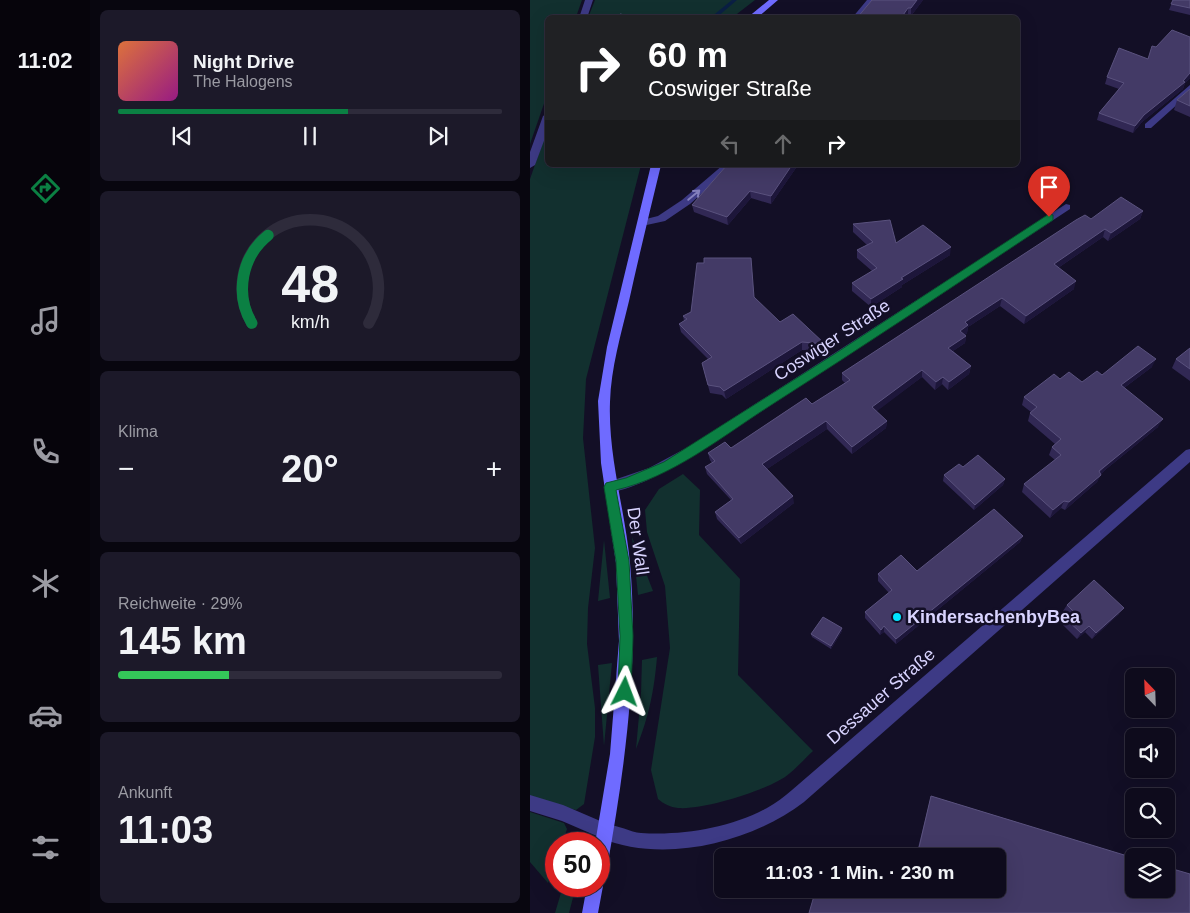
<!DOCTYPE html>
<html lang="de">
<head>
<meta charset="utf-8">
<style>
  body { margin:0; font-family:Helvetica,sans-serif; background:#1c1929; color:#f1f3f6; height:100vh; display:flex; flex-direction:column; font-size:19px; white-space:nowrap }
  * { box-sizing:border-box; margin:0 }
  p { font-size:16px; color:#9b9ba3 }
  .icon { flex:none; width:28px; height:28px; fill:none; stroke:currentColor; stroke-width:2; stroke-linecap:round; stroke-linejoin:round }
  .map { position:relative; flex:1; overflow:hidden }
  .panel { display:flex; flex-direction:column; gap:10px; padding:10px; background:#08060f; width:440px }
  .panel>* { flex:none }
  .top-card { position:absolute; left:15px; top:15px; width:475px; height:152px; border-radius:8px; box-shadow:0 5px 20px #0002,0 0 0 1px #2e2b3b; background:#202124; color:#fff; overflow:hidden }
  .needle { width:32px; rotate:337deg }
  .fabs { position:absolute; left:595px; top:668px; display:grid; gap:10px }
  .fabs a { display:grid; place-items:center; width:50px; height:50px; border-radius:8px; background:#0e0b1c; box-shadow:0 5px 20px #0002,0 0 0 1px #2e2b3b; font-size:25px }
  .speed { position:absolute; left:15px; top:832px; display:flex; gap:10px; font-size:25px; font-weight:700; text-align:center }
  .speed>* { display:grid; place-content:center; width:65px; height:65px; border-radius:50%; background:#0e0b1c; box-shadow:0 5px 20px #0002,0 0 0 1px #2e2b3b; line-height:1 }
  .speed .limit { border:8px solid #d22; background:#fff; color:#111 }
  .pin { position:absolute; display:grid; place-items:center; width:42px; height:42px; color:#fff; margin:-51px -21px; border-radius:50% 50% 50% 0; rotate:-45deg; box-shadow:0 0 5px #0007 }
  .pin .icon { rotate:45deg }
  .me { position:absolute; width:55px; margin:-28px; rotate:3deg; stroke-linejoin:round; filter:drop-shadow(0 0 4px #0008) }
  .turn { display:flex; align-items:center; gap:18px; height:105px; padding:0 20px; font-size:22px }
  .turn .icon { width:65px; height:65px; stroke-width:2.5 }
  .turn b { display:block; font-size:35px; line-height:42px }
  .lanes { display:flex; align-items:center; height:48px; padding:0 20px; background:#0003; justify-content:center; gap:25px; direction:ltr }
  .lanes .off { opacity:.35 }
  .big { font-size:38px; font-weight:800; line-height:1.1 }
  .panel .widget { flex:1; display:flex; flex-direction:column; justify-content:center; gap:8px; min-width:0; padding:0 18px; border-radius:8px; background:#1c1929 }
  .panel .dial { align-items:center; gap:0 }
  .dial svg { height:130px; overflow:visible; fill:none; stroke:#2e2b3b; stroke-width:7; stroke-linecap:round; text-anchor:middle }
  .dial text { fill:#f1f3f6; stroke:none }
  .song { display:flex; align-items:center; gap:15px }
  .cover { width:60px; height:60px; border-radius:8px; background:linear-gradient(135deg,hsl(20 70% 55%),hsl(310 70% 35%)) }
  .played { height:5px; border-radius:2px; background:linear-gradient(90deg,#0b8043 60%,#2e2b3b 60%) }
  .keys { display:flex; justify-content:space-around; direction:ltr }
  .heat { display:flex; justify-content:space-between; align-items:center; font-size:28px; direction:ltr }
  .charge { height:8px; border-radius:4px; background:linear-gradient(90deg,#34c759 29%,#2e2b3b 0) }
  .trip { position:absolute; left:184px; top:848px; width:292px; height:50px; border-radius:8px; background:#0e0b1c; box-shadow:0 5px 20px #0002,0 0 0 1px #2e2b3b; font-weight:800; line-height:50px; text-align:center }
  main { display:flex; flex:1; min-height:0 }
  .menu { display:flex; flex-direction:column; width:90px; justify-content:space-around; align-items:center; background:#06040b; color:#9b9ba3 }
  .menu .icon { width:35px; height:35px }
  .menu .active { color:#0b8043 }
  .menu b { font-size:22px; color:#f1f3f6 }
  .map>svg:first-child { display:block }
  .green { fill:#12302f }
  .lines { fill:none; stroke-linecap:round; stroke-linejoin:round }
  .stream { fill:#0a1f44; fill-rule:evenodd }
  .lane { fill:#3d3a85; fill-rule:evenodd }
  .street { fill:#3d3a85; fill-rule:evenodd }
  .secondary { fill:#6f6bff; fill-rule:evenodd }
  .wall { fill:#312854 }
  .shaded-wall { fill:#1d163a }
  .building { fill:#433a66; stroke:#5a527e }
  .oneway { stroke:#837fbc }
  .route { fill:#0b8043; stroke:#07532c }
  .poi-dot { fill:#00e5ff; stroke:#130f26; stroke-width:2 }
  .labels { text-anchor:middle; stroke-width:5; stroke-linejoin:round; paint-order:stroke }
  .street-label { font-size:18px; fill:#d9d4ff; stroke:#130f26 }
  .poi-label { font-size:18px; font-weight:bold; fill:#d9d4ff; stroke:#130f26; text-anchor:start }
</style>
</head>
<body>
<main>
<nav class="menu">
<b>11:02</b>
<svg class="icon active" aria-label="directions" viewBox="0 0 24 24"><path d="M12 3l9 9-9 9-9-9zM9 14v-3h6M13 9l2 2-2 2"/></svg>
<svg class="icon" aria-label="music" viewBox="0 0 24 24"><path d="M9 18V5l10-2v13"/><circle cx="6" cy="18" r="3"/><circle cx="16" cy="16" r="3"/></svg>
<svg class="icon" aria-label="phone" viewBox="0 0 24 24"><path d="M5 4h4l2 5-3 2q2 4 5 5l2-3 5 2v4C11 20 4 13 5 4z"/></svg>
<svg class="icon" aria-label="climate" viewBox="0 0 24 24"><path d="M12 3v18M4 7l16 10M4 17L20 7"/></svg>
<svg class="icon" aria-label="car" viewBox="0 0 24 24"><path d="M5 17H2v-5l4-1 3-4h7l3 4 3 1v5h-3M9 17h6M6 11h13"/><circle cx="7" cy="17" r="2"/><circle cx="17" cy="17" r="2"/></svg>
<svg class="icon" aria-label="filters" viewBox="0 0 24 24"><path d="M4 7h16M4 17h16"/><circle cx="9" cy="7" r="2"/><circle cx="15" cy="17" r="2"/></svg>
</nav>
<section class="panel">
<div class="widget">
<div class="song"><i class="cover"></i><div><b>Night Drive</b><p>The Halogens</p></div></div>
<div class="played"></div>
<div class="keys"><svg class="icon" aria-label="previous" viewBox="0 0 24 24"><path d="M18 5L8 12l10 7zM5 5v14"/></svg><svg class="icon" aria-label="pause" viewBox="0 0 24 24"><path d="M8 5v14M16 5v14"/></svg><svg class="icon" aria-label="next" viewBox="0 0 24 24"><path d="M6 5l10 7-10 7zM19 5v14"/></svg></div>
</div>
<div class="widget dial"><svg viewBox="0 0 100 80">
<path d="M14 69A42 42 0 1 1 86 69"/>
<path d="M14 69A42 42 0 0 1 24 15" stroke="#0b8043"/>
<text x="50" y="56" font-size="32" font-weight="700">48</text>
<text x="50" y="72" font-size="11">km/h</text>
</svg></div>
<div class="widget"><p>Klima</p>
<div class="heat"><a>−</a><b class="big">20°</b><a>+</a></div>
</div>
<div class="widget"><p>Reichweite · 29%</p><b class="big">145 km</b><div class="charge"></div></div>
<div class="widget"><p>Ankunft</p><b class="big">11:03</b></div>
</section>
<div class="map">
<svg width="660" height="913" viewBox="0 0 660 913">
  <rect width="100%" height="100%" fill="#130f26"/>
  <path class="green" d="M0 0H52L46 17 18 18 17 95 0 144Z
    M65 0H225L203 17 58 18Z
    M17 130 18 165H111L56 379 53 438 65 548 58 608 57 644 65 708V737L54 804 46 810 0 797V179Z
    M153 474 170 490 169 535 210 579 208 675 283 751C272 761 261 775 248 781 226 793 173 810 148 808 140 807 134 804 128 799L121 770 140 648 135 586 117 532 115 510 129 489Z
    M102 537 123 591 108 595Z
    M74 540 80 598 68 601Z
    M127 657C124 692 119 716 106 749L111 693 112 660Z
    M82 663 74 746 68 665Z
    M0 812 34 823 37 829 32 844H26V860L18 883 0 862Z
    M33 886H46L39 913H25Z"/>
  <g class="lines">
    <path class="stream" d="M202 0H207L186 18H180Z"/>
    <path class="lane" d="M55 0H63L57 18H49Z
      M18 113V130L5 165 0 168V152L13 116Z
      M0 795 33 805 82 826 84 832 82 838 76 840 32 821 0 811Z"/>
    <path class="street" d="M337 0H345L331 18H322Z
      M660 85V93L621 128H615V124Z
      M193 165H204L160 204 135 221 112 226 108 225V221L128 216 152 200Z
      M536 204 540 205V209L168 453C152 463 92 497 75 491L74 487 75 483 119 468 160 446Z
      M660 449V462L274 802C220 843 134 864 70 838L68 832 70 826C82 821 98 832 111 833 151 836 201 828 237 808 246 803 254 797 262 790L656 450Z"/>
    <path class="secondary" d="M239 0H248L227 18H217Z
      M121 165H131C120 210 109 256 99 301 91 334 81 368 80 402 78 457 95 509 100 563 109 666 95 767 77 868L75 874 69 876V844H65L80 754 89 641 86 563 71 463 68 401 77 347Z
      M69 879 73 886 68 913H52L57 886H69Z"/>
  </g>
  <path class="wall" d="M393 0 381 16 378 15 327 18Z
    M643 0H660V15L639 10Z
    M660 37V78L655 83 653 89 612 122 603 133 567 120 569 113 589 89 575 84 577 77 618 59 626 47Z
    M660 89V117L644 110 647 100Z
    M197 165H268L241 204 221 198 198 225 164 212 162 205Z
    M613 211 610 219 578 241 573 237 528 268 544 289 494 324 470 306 438 327 437 333 435 335 436 336 435 343 423 351 441 366 439 374 418 390 412 384 405 390 392 377 346 411 357 421 356 428 322 454 297 429 237 469 264 503 211 544 187 519 185 512 201 500 177 474 175 467 182 463 180 460 178 453 201 448 282 404 315 383 312 380V373L561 219Z
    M323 224 366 243 420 255 372 285V287L341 307 322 291V283L342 271 327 258V250L337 245 323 232Z
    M221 258 224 298 250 322 295 344 296 352 272 350 196 399 192 395 180 393 172 363 178 359 151 332 149 324 154 321 153 316 161 312 174 263Z
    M660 348V381L642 368 646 359Z
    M622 367 594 388 628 427 575 470 571 474 567 482 535 510 531 508 520 518 492 492 494 484 525 460 519 455 522 447 525 444 498 421 500 413 501 412 492 405 494 397 530 379 552 382 572 375Z
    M433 467 475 479 473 485 444 510 413 481 414 475Z
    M493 536 490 542 366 644 354 632 350 635 335 618V612L359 593 348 581V574L387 571Z
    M537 605 589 614 562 639 555 632 547 639 533 625 536 619 539 616 533 611Z
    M312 628V631L301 649 282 637 281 634Z
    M401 796 604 858V889H636V867L660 874V913H279L286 889H321L345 896 346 889H372L378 891 379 889H468V856H386Z"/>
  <path class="shaded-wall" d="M387 0H393L381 16V8Z
    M378 8V15L376 18H371Z
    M660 73V78L655 83 653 89 612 122 603 133 605 126 614 115Z
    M262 165H268L241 204V196Z
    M220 191 221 198 198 225 197 217Z
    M613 211 610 219 578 241 581 233Z
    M575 229 573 237 522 272 524 264Z
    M421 247 420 255 372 285V287L341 307V299L371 278Z
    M546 281 544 289 494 324 496 316Z
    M472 298 470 306 438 327 437 333 429 339 430 331 435 322Z
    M436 336 435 343 417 355 418 348Z
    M272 342V350L196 399 194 391Z
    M626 359 622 367 587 393 591 385Z
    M441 366 439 374 418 390 419 382Z
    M392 370V377L342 415V407Z
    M413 377 412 384 405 390 406 382Z
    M633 419 628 427 575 470 568 478 571 475 567 482 535 510 539 502 579 463Z
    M296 421 297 429 234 471 232 464Z
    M357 421 356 428 322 454V447Z
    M475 479 473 485 444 510 445 505Z
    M263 496 264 503 211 544 209 538Z
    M534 501 531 508 520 518 523 510Z
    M493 536 490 542 366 644V639Z
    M594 608 589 614 562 639 566 633Z
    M354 626V632L350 635 351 630Z
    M559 626 555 632 547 639 551 633Z
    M312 628V631L301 649V646Z"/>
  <path class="building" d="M342 0H387L381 8H378L371 18H327Z
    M643 0H660V8L641 4Z
    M90 14 111 18H89Z
    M642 30 660 37V73L653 81 655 82 614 115 605 126 569 113 594 83 577 77 589 48 618 59 622 46 626 47Z
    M660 89V106L647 100Z
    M197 165H262L241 196 220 191 197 217 162 205Z
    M591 197 613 211 581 233 575 229 524 264 546 281 496 316 472 298 435 322 438 325 430 331 436 336 418 348 441 366 419 382 413 377 406 382 392 370 342 407 357 421 322 447 296 421 232 464 263 496 209 538 185 512 203 499 175 467 185 461 178 453 195 442 201 448 276 398 282 404 320 380 312 373 546 220 555 215 561 219Z
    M360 220 366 243 393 225 421 247 371 278 373 279 341 299 322 283 347 268 327 250 343 242 323 224Z
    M174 258H221L224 297 250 322 263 314 295 344 272 342 194 391 190 387 178 385 172 363 182 357 149 324 157 319 153 316 161 312 167 263H174Z
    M608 346 626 359 591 385 633 419 579 463 569 471 571 475 539 502 534 501 523 510 494 484 531 455 522 447 531 439 500 413 507 407 494 397 524 374 530 379 539 372 552 382 567 371 572 375Z
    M660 348V369L646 359Z
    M448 455 475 479 445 505 414 475 429 464 433 467Z
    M464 509 493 536 366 639 354 626 351 630 335 612 362 590 348 574 371 555 387 571Z
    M564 580 594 608 566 633 559 626 551 633 536 619 544 612 537 605Z
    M293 617 312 628 301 646 281 634Z
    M401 796 604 858V889H636V867L660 874V913H279L286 889H321L345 896 346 889H372L379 891 380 889H468V856H387Z"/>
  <defs><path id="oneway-shaft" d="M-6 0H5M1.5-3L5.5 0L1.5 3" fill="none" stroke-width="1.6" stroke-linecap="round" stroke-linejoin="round" transform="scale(1.25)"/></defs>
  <use class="oneway" href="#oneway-shaft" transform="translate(164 195) rotate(-40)"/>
  <path class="route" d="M519 214 523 215V220C428 283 334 346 238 407 190 438 142 477 86 490L99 561 103 636 101 692 100 697 95 699 90 697 88 692 90 636 86 561 74 487 76 483 96 478 134 462 303 355Z"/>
  <circle class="poi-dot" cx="367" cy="617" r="5"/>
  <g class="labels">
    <g class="street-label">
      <text transform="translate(302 340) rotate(-33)" y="6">Coswiger Straße</text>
      <text transform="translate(108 541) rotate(82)" y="6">Der Wall</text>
      <text transform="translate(351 696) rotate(-41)" y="6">Dessauer Straße</text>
    </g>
    <g class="poi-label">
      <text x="377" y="623">KindersachenbyBea</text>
    </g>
  </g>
</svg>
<div class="fabs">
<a><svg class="needle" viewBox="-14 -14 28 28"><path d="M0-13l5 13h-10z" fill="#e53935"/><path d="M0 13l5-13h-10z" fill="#9b9ba3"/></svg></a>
<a><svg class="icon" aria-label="sound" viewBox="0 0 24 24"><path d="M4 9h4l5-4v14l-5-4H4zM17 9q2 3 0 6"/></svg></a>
<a><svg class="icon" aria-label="search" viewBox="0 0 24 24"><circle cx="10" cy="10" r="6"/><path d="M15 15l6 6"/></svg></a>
<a><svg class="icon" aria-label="layers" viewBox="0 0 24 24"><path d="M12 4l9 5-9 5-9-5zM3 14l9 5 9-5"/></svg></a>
</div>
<div class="speed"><div class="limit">50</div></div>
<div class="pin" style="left:519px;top:217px;background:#d93025"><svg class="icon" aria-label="arrive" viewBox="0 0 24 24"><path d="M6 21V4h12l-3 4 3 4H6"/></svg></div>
<svg class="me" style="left:95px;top:692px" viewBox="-20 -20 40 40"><path d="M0-17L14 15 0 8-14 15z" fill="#0b8043" stroke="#fff" stroke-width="4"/></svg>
<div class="trip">11:03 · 1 Min. · 230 m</div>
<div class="top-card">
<div class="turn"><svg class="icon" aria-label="right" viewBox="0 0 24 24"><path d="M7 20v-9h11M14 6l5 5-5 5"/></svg><div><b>60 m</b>Coswiger Straße</div></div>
<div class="lanes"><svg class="icon off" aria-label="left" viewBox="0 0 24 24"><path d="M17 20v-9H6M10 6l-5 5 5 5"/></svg><svg class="icon off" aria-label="ahead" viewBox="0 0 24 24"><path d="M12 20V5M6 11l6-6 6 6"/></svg><svg class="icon" aria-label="right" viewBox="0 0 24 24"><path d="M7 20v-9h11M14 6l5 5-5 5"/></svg></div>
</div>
</div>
</main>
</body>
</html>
